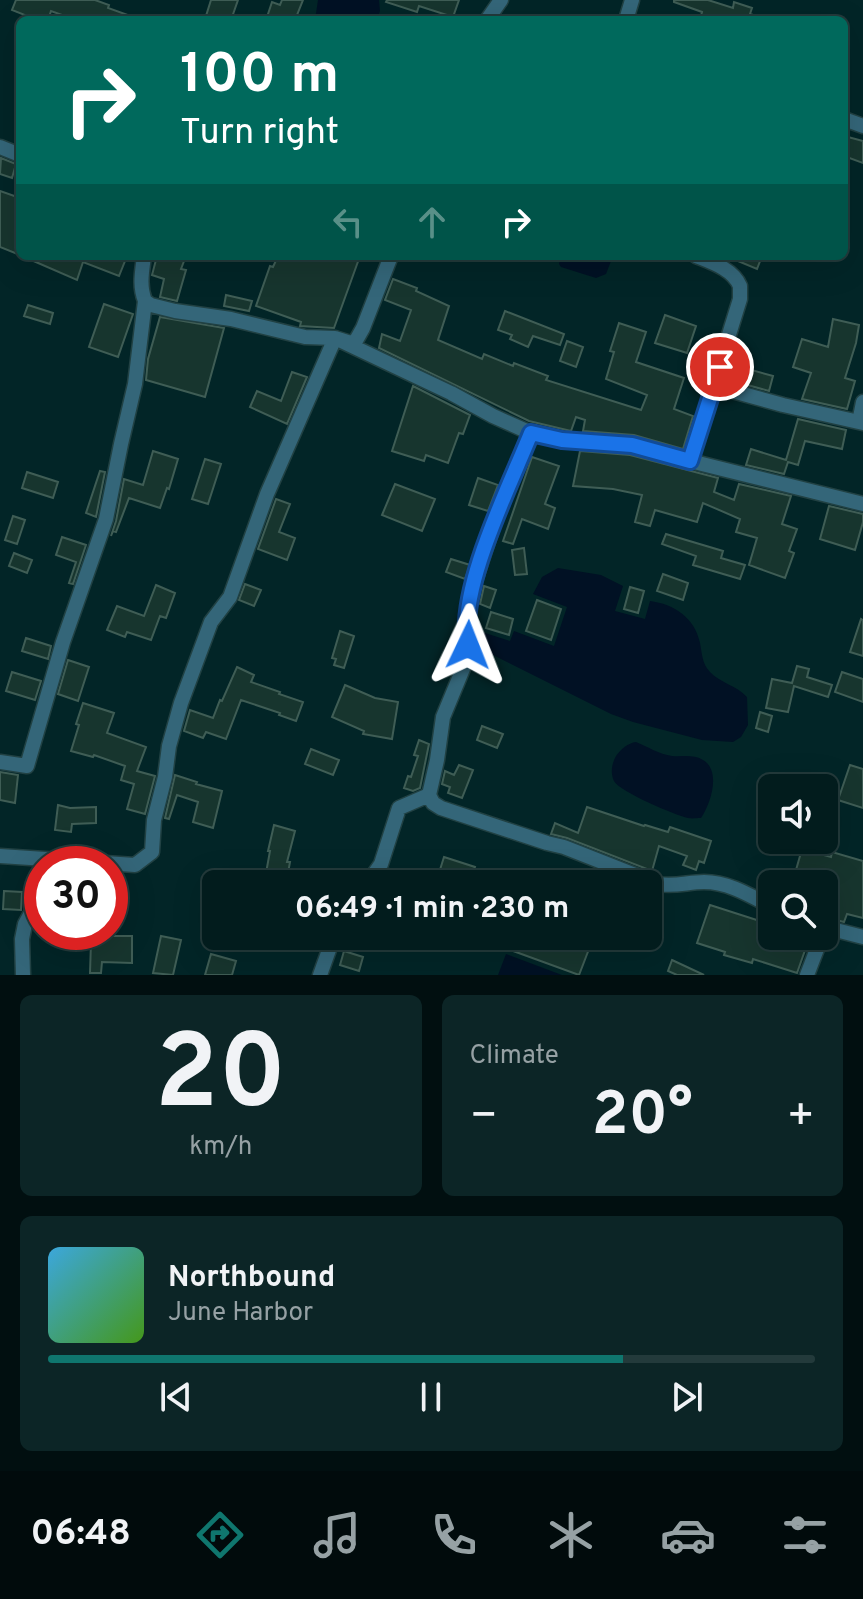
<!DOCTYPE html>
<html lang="en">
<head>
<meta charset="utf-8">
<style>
  body { margin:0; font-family:Overpass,sans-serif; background:#0c2526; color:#f1f3f6; height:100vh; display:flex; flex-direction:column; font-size:30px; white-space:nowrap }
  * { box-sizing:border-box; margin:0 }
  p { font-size:26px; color:#96a1a4 }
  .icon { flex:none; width:44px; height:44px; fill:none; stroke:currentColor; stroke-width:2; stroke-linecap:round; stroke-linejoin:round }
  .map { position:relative; height:975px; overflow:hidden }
  .side { display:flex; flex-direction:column; gap:20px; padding:20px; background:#010f10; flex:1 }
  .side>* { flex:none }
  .hud { position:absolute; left:16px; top:16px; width:832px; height:244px; border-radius:12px; box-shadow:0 8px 32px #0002,0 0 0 2px #233a3b; background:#00695c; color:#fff; overflow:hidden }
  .buttons { position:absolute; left:758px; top:774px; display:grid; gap:16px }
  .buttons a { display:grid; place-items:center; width:80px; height:80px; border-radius:12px; background:#021c1d; box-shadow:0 8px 32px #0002,0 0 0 2px #233a3b; font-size:40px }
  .speed { position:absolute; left:24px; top:846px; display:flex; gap:16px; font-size:40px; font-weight:700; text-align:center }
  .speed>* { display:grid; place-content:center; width:104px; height:104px; border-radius:50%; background:#021c1d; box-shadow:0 8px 32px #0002,0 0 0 2px #233a3b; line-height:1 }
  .speed .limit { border:12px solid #d22; background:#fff; color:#111 }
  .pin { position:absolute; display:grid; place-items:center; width:68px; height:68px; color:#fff; margin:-34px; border:4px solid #fff; border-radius:50%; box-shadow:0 2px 8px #0007 }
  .me { position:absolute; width:88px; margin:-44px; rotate:2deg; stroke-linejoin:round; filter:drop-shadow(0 0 6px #0008) }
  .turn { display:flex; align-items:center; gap:28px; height:168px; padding:0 32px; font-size:36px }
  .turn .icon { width:104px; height:104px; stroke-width:2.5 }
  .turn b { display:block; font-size:56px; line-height:68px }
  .lanes { display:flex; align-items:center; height:76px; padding:0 32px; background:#0003; justify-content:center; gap:40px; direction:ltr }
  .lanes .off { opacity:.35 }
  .big { font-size:60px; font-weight:700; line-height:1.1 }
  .side .tile { flex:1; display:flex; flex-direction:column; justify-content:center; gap:12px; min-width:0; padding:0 28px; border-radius:12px; background:#0c2526 }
  .side .dial { align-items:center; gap:0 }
  .dial b { font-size:104px; line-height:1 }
  .song { display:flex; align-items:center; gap:24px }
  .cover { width:96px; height:96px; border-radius:12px; background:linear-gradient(135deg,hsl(200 70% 55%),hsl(100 70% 35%)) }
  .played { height:8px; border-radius:4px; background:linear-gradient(90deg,#0f766e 75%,#233a3b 75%) }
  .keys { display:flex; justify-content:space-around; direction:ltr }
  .heat { display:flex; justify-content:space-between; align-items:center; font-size:44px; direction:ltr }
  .side .tiles { flex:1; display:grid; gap:20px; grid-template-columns:1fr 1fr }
  .tile:last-child { grid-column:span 2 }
  .trip { position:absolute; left:202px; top:870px; width:460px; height:80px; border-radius:12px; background:#021c1d; box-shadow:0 8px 32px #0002,0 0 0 2px #233a3b; font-weight:700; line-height:80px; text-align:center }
  .tabs { display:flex; height:128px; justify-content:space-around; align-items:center; background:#010b0c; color:#96a1a4 }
  .tabs .icon { width:56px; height:56px }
  .tabs .active { color:#0f766e }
  .tabs b { font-size:36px; color:#f1f3f6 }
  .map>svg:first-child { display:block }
  .water { fill:#011124 }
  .building { fill:#17352e; stroke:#3f5d55; stroke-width:2 }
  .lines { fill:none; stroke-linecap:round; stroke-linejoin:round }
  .minor-casing { stroke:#214143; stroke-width:17 }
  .minor { stroke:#346679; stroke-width:14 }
  .route-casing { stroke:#114b97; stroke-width:20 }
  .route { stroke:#1a73e8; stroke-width:14 }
</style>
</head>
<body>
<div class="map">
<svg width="863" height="975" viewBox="0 0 863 975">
  <rect width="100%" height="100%" fill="#022527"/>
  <path class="water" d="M318 0H379L380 11 377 20H315Z
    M561 256H613L606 274 596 278 561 267 559 264Z
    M558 568 601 575 623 586 615 611 645 619 650 601C674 604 695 618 700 643 702 653 702 664 710 672 720 683 736 685 747 697L748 725 741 737 733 742 702 740 633 722 611 714 477 647 482 632 510 641 514 631 554 646 567 607 533 594 542 577Z
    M636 742C648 747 659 754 672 756 683 757 693 754 703 760 722 771 710 805 701 818 696 818 693 819 688 818 675 815 620 792 614 781 610 773 612 763 616 756 621 749 628 743 636 742Z
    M506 954 562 975H498Z"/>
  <path class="building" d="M16 0H95L109 5 108 8 136 18V20H76L51 11 48 20H34L35 19 12 10Z
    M211 0H238L231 20H217L206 16Z
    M282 0H303L295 20H266L272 2 280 5Z
    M387 0H459L453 17 419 6 417 12 386 2Z
    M674 0H708L733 8 734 2 752 8 750 14 763 18 762 20H700L702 12 674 2Z
    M848 137 863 141V163L844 156V147Z
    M1 158 16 164 12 178 0 174Z
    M0 191 20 198V255L0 247Z
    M22 256H113L125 261 119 276 83 262 77 280Z
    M157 256H186L181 269 186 270 177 301 160 297 164 279 152 275Z
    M278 256H360L334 328 300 326 301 322 256 306 270 266 273 267Z
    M726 256H762L757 269Z
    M393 279 417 288 416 291 449 306 438 340 482 359 484 354 513 366 514 363 548 376 546 380 641 410 647 395 606 379 614 352 610 351 619 323 646 332 636 362 684 378 674 409 693 416 683 449 634 435 583 431 585 420 576 417 571 431 529 421 379 348 382 334 400 341 411 310 385 300Z
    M226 295 252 301 249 311 224 306Z
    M104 304 133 314 118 357 89 347Z
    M28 305 53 313 50 324 24 316Z
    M505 311 564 334 560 345 533 336 528 347 510 339 512 335 498 330Z
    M665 315 696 326 687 353 655 343Z
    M160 317 224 328 205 397 146 380 148 359Z
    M833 319 859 325 856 343 845 378 855 381 847 409 802 399 811 373 793 367 802 339 828 347Z
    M567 341 583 347 576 367 560 361Z
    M730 364 773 376 769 391 726 379Z
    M292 372 307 377 287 424 250 407 257 391 281 401Z
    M413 386 470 415 463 434 459 433 448 463 426 455 424 461 392 451Z
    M798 419 846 430 842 449 805 441 798 465 788 462 784 474 746 465 751 449 786 460Z
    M153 451 178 459 169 489 167 488 160 508 129 498 116 532 113 531 111 536 116 521 124 479 143 485Z
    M580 451 630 455 718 478 714 492 734 500 739 484 791 496 782 524 797 529 789 551 794 553 785 578 749 565 757 538 736 532 740 519 703 503 697 522 655 510 650 526 635 522 642 495 613 489 573 486Z
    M532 457 559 466 545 504 555 508 548 529 522 519 513 544 503 541Z
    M205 459 221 464 208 504 192 499Z
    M100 471 105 472 96 517 86 513Z
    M27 472 58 482 53 498 22 488Z
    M478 478 498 485 488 511 469 505Z
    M395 484 435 499 422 531 382 515Z
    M276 499 290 504 279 532 295 538 287 560 258 549Z
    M829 506 863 514V522L855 550 820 539Z
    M13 516 25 520 17 544 5 540Z
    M666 534 723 551 721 558 745 565 740 579 693 565 696 556 662 544Z
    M62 537 86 545 73 584 69 583 76 562 56 555Z
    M524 548 527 574 515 575 512 550Z
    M14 553 32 560 27 573 9 566Z
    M451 559 470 565 465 579 446 572Z
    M663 574 688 583 683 600 657 591Z
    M245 584 261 590 254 606 239 600Z
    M156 585 175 593 166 618 160 616 151 640 127 632 125 637 107 630 117 606 144 616Z
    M484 586 496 590 490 608 480 604Z
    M630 587 644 591 638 613 624 609Z
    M537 600 561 609 551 640 526 631Z
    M491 612 513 619 509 635 486 628Z
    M861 619 863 620V656L850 652Z
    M340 631 354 636 344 668 334 665 336 659 332 658Z
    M26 638 51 646 48 659 22 651Z
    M68 660 89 667 78 701 58 694Z
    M797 666 809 669 807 677 832 685 828 697 794 686 788 712 766 708 772 679 792 683Z
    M237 667 254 675 251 682 280 692 279 694 303 702 296 721 279 715 280 713 241 700 226 739 206 732 203 738 184 731 190 710 213 718 220 700 222 701Z
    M12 672 41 681 35 700 6 691Z
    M842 672 863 679V702L835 692Z
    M345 685 375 698 398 702 392 739 363 734 364 731 332 717Z
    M83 703 114 713 107 733 146 747 137 771 155 776 145 814 127 809 134 784 121 780 125 766 94 755 93 757 71 751 79 725 76 724Z
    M760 712 772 716 768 732 756 728Z
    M482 726 503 734 497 748 477 740Z
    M419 740 429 744 420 788 413 791 404 788 408 776 411 777 418 756 414 755Z
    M311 749 339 760 333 775 305 764Z
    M459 765 473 770 462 798 448 793 450 787 442 784 445 771 454 775Z
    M850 765 863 769V808L838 800Z
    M0 772 18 775 15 803 0 800Z
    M175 775 197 782 196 784 222 791 213 828 193 822 198 802 177 795 169 819 165 818Z
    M58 805 70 808 96 807V823L72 824 71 832 55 830Z
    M587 807 644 826 645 825 668 832 670 827 711 841 704 863 699 861 696 870 683 865 687 856 659 846 652 871 567 838 551 834 555 823 578 833Z
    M274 825 295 831 287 862H290L286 884H264L270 851H268Z
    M802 849 831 857 832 852 863 861V918L847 914 844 922 824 917V884H792Z
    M444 857 475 867 469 884H462L438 876Z
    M390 869 428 882 427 884H379Z
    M4 891 22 892 21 910 3 909Z
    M710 905 763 922 759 936H810L797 973 753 959 752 963 724 955 725 952 697 943Z
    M113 932V936H132V963L102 962 101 973H90L91 942 57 945 56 933Z
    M161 936 181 940 173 975 153 973Z
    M510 936H594L579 975 505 948Z
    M344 951 363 957 359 971 340 965Z
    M211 954 236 961 232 975H205Z
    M672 960 704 975H677L668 971Z"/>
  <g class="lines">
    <defs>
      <path id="minor" d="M487 20 501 0
        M626 20 632 0
        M844 119 863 126
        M0 147 20 155
        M144 256C142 272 139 286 145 301L151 305 175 311 231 319 305 337 335 338 451 393 493 416 531 433 562 440 632 445 702 464 863 504
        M714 386 783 405 863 423
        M859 422 863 402
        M531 433 495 520 471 593 466 633 468 645 467 659 443 717 437 760 429 795 433 803 441 808 547 843 564 847 658 884C675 887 688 882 704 882 729 882 751 896 772 907
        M690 461 740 299C740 297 740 287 740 286 733 269 711 262 696 256
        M0 762 27 766 63 642 106 519 121 444 135 384 145 301
        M0 856 135 865 152 852 154 820 165 777 169 746 181 703 211 622 230 597 267 494 335 338 354 344 363 328 391 256
        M367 884 381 864 399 808 429 795
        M824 927 863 937
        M23 975 22 939 25 924 31 913 34 899 42 886
        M320 975 334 936
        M807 975 822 936"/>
    </defs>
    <use href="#minor" class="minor-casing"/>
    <use href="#minor" class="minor"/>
  </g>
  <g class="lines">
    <defs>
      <path id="route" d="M468 645C458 588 509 488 531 433L562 440 632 445 690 461 720 367"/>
    </defs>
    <use href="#route" class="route-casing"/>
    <use href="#route" class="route"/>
  </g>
</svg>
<div class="buttons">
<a><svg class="icon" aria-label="sound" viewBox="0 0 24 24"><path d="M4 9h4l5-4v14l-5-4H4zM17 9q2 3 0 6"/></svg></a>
<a><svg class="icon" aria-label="search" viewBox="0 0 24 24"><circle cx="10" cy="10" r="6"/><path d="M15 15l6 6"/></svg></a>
</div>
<div class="speed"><div class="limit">30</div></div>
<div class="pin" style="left:720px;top:367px;background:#d93025"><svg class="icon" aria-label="arrive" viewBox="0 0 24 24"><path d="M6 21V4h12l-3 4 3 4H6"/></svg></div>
<svg class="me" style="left:468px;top:645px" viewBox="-20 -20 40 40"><path d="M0-17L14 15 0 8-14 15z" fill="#1a73e8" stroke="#fff" stroke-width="4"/></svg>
<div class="trip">06:49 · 1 min · 230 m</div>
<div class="hud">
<div class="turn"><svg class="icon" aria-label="right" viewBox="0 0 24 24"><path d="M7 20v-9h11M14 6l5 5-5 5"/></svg><div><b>100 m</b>Turn right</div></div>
<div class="lanes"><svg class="icon off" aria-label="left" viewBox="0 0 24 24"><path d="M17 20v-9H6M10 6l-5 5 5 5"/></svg><svg class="icon off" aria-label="ahead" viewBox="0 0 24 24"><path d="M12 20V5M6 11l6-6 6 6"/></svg><svg class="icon" aria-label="right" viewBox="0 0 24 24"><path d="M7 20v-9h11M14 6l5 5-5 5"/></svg></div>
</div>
</div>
<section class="side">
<div class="tiles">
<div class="tile dial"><b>20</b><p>km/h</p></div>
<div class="tile"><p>Climate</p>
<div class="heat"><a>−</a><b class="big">20°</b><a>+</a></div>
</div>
<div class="tile">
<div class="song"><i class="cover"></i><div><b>Northbound</b><p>June Harbor</p></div></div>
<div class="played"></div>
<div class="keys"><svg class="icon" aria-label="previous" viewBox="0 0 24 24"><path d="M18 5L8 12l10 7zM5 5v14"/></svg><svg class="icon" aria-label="pause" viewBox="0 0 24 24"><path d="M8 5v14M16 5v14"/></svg><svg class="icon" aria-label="next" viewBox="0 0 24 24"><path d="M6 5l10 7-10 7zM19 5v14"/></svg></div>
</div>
</div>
</section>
<nav class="tabs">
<b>06:48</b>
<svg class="icon active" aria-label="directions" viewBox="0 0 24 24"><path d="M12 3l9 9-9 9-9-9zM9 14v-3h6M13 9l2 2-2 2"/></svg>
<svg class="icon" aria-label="music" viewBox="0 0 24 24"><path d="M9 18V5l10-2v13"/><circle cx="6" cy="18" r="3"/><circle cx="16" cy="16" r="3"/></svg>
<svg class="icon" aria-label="phone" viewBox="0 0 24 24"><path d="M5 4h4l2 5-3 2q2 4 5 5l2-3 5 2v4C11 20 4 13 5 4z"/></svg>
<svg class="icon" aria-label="climate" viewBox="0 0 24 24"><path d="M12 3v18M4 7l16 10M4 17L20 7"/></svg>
<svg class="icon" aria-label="car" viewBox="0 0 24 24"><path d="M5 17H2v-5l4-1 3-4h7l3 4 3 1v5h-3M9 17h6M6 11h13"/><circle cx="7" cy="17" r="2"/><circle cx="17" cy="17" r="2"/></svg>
<svg class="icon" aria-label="filters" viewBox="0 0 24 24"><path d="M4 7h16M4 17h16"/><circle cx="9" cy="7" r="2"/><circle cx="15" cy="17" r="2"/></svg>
</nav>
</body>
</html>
